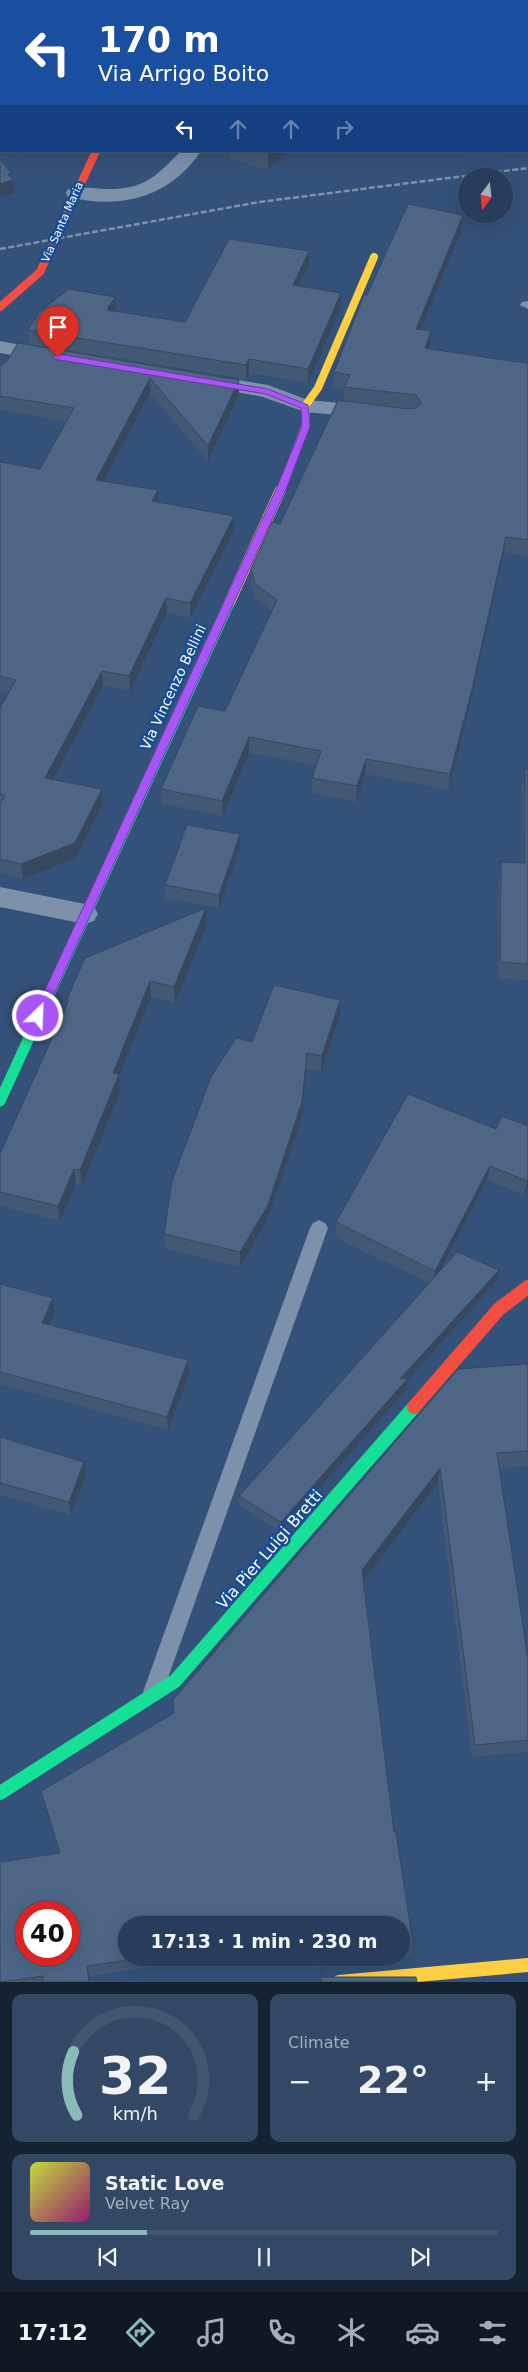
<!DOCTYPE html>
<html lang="en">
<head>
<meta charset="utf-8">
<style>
  body { margin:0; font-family:"DejaVu Sans",sans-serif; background:#334864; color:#f1f3f6; height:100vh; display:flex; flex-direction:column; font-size:19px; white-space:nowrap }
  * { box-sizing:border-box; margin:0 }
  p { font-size:16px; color:#a4aebb }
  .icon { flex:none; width:28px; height:28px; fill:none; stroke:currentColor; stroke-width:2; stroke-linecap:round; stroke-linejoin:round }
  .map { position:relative; height:1982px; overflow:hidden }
  .panel { display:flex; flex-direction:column; gap:12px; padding:12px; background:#152232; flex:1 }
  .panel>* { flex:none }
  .banner { position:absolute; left:0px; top:0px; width:529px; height:152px; box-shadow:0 5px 20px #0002,0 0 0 1px #435671; background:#1a4fa0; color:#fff; overflow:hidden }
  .needle { width:32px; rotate:195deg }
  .fabs { position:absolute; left:458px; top:168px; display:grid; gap:10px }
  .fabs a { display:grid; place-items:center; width:55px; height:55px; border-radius:50%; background:#273d5b; box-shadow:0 5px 20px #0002,0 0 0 1px #435671; font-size:25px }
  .speed { position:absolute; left:15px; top:1901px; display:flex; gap:10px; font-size:25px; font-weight:700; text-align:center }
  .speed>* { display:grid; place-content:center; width:65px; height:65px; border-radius:50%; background:#273d5b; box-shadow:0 5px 20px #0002,0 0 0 1px #435671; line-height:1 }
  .speed .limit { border:8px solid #d22; background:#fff; color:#111 }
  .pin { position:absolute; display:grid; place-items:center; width:42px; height:42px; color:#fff; margin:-51px -21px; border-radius:50% 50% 50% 0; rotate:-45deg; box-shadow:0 0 5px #0007 }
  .pin .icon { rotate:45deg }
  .me { position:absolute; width:55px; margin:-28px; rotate:24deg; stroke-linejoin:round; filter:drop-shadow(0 0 4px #0008) }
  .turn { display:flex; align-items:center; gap:18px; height:105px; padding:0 15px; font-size:22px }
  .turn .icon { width:65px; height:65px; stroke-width:2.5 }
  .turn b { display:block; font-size:35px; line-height:42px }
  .lanes { display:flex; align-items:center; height:48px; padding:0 15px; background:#0003; justify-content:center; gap:25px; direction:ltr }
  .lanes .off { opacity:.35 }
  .big { font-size:38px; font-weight:700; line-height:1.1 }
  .panel .card { flex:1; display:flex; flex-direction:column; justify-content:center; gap:8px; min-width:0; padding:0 18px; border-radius:10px; background:#334864 }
  .panel .dial { align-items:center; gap:0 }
  .dial svg { height:130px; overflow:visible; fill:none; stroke:#435671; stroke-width:7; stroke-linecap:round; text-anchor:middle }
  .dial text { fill:#f1f3f6; stroke:none }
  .song { display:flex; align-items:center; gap:15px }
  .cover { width:60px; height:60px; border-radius:8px; background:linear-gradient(135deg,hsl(70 70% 55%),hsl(320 70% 35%)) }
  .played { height:5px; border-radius:2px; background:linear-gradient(90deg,#8bbbb9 25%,#435671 25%) }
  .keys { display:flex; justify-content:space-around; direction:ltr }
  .heat { display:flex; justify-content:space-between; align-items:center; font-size:28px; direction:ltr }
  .panel .tiles { flex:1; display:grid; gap:12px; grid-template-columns:1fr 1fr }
  .card:last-child { grid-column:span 2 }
  .trip { position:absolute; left:118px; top:1916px; width:292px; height:50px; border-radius:25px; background:#273d5b; box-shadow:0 5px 20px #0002,0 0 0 1px #435671; font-weight:700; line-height:50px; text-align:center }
  .menu { display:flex; height:80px; justify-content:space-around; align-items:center; background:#101824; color:#a4aebb }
  .menu .icon { width:35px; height:35px }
  .menu .selected { color:#8bbbb9 }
  .menu b { font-size:22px; color:#f1f3f6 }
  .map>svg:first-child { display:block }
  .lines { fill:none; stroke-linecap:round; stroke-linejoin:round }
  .lane { fill:#7d91ab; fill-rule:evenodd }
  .street { fill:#7d91ab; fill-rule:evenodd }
  .fast-far1 { stroke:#16e098; stroke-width:11 }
  .fast { stroke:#16e098; stroke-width:14 }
  .slow-far2 { stroke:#ffcf43; stroke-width:8 }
  .slow-far1 { stroke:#ffcf43; stroke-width:11 }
  .slow { stroke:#ffcf43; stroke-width:14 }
  .jam-far1 { stroke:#f24e42; stroke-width:8 }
  .jam { stroke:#f24e42; stroke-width:14 }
  .rail { stroke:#7d91ab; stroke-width:2.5; stroke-dasharray:6 2.5; stroke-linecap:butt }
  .wall { fill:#435873 }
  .shaded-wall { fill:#37475e }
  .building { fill:#4e6686; stroke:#37475e; fill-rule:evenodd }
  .route { fill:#a855f7; stroke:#6d37a1 }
  .labels { text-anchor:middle; stroke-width:5; stroke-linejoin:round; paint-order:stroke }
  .far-street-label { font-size:11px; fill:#fff; stroke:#174c96 }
  .street-label { font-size:14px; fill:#fff; stroke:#174c96 }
  .near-street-label { font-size:16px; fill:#fff; stroke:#174c96 }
</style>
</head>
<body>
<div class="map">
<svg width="528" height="1982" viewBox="0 0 528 1982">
  <rect width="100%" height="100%" fill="#345179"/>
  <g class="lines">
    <path class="lane" d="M528 301V309L520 305 522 302Z
      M319 1220 325 1223 328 1228 163 1692 160 1699 153 1702 146 1699 143 1692 310 1228 313 1223Z"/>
    <path class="street" d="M0 124H1V134H0Z
      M181 151H201C170 197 121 210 68 197L66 193 68 189C80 186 92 188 104 189 144 190 154 178 181 151Z
      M0 341 57 352 60 356 57 360 50 362 0 353Z
      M201 374 268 385 308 400 372 406 380 407 383 412 380 417 372 418 305 412 263 397 194 384 191 380 194 376Z
      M0 887 85 904 94 907 98 914 94 921 85 924 0 907Z"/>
    <path class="fast-far1" d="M0 1101 230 601"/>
    <path class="fast" d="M0 1793 175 1681 414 1407"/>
    <path class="slow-far2" d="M280 492 306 425 305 406 318 388 374 257"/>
    <path class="slow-far1" d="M230 601 280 491"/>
    <path class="slow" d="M339 1982 528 1965"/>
    <path class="jam-far1" d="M0 307 40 272 96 151"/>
    <path class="jam" d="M414 1407 499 1309 528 1287"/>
    <path class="rail" d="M0 249 259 202 528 168"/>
  </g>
  <path class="wall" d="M0 0H161L160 1H1V120H0Z
    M230 151H287L268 170 230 159Z
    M463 215 462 230 421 330 431 331 429 349 510 361 528 363V556L521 555 504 552 470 704 449 790 365 774 356 802 312 793V778L316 765 249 753 223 816 162 804 161 789 225 711 272 611 255 599 251 584V569L280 524 344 401V389L333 387 334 372 367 295Z
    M309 265 299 286 341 293V307L308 383 249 373 246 379 29 344 28 330 115 297V311L185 322Z
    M0 366 239 380V395L208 461 150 393 104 481 158 490V502L234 531 190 618 167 613 130 691 103 686 53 780 102 789 103 804 76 858 23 879 0 873V708L8 693 0 691V462L40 469 66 422 0 410Z
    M525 769 528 770V980L498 979 499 878 501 862 523 863 522 786Z
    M240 834V847L219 908 165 898V885Z
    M207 925 175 1003 151 997 119 1076 121 1090 82 1186 76 1184 60 1221 0 1206V1154L67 1004V999Z
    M340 1016 321 1072 306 1069 302 1118 267 1220 240 1267 165 1249 164 1234 252 1042Z
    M528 1126V1187L524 1195 487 1180 441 1270H499L497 1281 408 1380 407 1389 281 1532 239 1506V1496L429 1283 335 1237 336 1222 496 1129Z
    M0 1284 53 1298 55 1311 49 1325 189 1374 168 1430 0 1384Z
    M528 1364V1466L499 1468 528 1659V1752L472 1757 438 1483 364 1580 394 1832 413 1944 411 1955 401 1956V1925L126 1958H231L191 1961 90 1976V1982H0L59 1853 41 1791 174 1713Z
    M0 1437 84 1462 86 1475 71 1515 0 1495Z
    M319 1958H379L339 1961 325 1967 320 1977Z"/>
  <path class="shaded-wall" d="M268 151H287L268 170Z
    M11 173V181L13 180 15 193 0 197V184L8 174Z
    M463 215 462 230 415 344 416 329Z
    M309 251V265L292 299 293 285Z
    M341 293V307L308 383V369Z
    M115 297 116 311 108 324 107 310Z
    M431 331 430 347 424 364 425 348Z
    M249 359V373L246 379V365Z
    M150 378V393L97 494 96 480Z
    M239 380V395L208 461V446Z
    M158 490 159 505 152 501Z
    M234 516V531L190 618V603Z
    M506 537 504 552 470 704 449 790 450 774Z
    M166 598 167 613 130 691 129 676Z
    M102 671 103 686 46 793 45 778Z
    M249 737V753L223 816 222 801Z
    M366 759 365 774 356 802 357 786Z
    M102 789 103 804 76 858 23 879 21 864Z
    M240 834V847L219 908V895Z
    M206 908 207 925 175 1003 174 987Z
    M150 981 151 997 119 1076 121 1090 82 1186 80 1170 113 1073Z
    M340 1000V1016L321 1072 322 1056Z
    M307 1053 306 1069 302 1118 267 1220 240 1267V1252Z
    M490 1166 487 1180 433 1285 435 1271Z
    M74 1169 76 1184 60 1221 58 1206Z
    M528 1178V1187L524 1195 527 1181Z
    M499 1270 497 1281 408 1380 407 1389 281 1532V1522L400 1379Z
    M53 1298 55 1311 44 1336 42 1323Z
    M188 1360 189 1374 168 1430 167 1417Z
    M84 1462 86 1475 71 1515 69 1502Z
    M440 1468 438 1483 361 1584 362 1570Z
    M326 1958H339V1961L325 1967 320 1977 321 1967Z
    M87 1966 90 1976V1982H89Z"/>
  <path class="building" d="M0 0H156L155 1H1V107H0Z
    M392 0H528V37V1H391Z
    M0 159 11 173 8 174 13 180 0 184Z
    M408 204 463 215 416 329 431 331 425 348 510 361 528 363V540L506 537 472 689 450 774 366 759 357 786 312 778 321 751 249 737 222 801 161 789 198 706 225 711 277 600 255 584 251 569 272 522 280 524 338 400 408 409 416 408 421 403 416 395 344 387 350 375 334 372 364 295H367Z
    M229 239 309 251 293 285 341 293 308 369 249 359 246 365 28 330 39 312 69 289 115 297 107 310 185 322Z
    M18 343 239 380 208 446 150 378 96 480 158 490 152 501 234 516 190 603 166 598 129 676 102 671 45 778 102 789 75 843 21 864 0 859V805L5 795 0 794V708L16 680 0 676V462L40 469 74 408 0 396V366L7 361Z
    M525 769 528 770V964L500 962 501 862 525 863Z
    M187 825 240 834 219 895 165 885Z
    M206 908 174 987 150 981 113 1073 119 1074 80 1170 74 1169 58 1206 0 1192V1154L69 1000 67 999 85 958Z
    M274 985 340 1000 322 1056 307 1053 302 1102 268 1205 240 1252 164 1234 172 1181 211 1077 236 1038 252 1042Z
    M408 1094 496 1129 502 1116 528 1126V1178L527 1181 490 1166 435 1271 336 1222Z
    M457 1252 499 1270 400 1379 408 1378 281 1522 239 1496Z
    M0 1284 53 1298 42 1323 188 1360 167 1417 0 1372Z
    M528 1364V1451L497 1453 528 1659V1740L475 1745 440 1468 362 1570 394 1832H396L413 1944 401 1945V1925H126V1958H144L87 1966 89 1982H43V1976L0 1982V1862L60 1853 41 1791 174 1713 173 1700 458 1369ZM26 1912H69V1955H26Z
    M0 1437 84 1462 69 1502 0 1483Z
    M320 1958H326L321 1967Z
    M321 1977H416L417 1982H321Z"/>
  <path class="route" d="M58 354 268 389 308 405 310 426 287 487 44 1016 38 1020 33 1016 277 487 302 426 301 408 266 394 54 359 53 357Z"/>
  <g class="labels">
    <g class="far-street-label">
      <text transform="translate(62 222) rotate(-66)" y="4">Via Santa Maria</text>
    </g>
    <g class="street-label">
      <text transform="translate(173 687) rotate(-65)" y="5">Via Vincenzo Bellini</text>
    </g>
    <g class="near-street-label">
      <text transform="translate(269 1549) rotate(-49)" y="6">Via Pier Luigi Bretti</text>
    </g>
  </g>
</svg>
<div class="fabs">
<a><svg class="needle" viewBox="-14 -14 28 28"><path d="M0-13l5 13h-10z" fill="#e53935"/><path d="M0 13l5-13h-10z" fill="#a4aebb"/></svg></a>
</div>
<div class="speed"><div class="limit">40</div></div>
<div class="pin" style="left:58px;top:357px;background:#d93025"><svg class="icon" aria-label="arrive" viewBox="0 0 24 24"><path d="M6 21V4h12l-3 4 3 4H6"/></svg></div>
<svg class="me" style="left:38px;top:1016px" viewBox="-20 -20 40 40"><circle r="17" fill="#a855f7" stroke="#fff" stroke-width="3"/><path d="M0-11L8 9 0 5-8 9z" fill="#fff"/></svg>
<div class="trip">17:13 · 1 min · 230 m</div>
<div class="banner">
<div class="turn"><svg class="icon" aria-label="left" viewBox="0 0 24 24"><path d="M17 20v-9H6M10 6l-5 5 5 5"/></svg><div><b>170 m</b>Via Arrigo Boito</div></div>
<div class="lanes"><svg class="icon" aria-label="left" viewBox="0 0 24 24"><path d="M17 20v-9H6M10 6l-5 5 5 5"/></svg><svg class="icon off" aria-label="ahead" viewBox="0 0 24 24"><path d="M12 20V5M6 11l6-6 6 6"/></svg><svg class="icon off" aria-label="ahead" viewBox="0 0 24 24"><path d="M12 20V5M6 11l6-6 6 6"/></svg><svg class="icon off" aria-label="right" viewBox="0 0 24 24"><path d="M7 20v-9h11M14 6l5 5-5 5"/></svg></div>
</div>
</div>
<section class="panel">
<div class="tiles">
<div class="card dial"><svg viewBox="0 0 100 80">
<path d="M14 69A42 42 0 1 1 86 69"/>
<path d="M14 69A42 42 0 0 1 12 30" stroke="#8bbbb9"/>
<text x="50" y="56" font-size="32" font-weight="700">32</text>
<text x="50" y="72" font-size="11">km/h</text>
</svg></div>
<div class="card"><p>Climate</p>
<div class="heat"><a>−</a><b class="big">22°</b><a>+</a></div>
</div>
<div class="card">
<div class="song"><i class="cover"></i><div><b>Static Love</b><p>Velvet Ray</p></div></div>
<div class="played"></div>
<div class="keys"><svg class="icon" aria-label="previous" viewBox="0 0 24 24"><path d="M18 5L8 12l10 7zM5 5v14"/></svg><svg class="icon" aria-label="pause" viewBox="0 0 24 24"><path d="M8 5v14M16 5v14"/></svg><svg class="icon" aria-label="next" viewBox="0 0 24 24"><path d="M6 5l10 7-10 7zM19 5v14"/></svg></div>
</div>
</div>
</section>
<nav class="menu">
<b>17:12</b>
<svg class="icon selected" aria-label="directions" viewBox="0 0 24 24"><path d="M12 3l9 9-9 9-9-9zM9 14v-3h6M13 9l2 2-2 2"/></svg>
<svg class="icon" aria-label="music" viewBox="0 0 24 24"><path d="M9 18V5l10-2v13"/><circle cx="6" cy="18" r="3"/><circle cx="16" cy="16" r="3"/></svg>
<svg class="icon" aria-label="phone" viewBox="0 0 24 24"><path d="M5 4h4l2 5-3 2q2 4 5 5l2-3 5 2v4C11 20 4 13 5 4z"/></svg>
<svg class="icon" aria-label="climate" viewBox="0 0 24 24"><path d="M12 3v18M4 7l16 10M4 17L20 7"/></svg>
<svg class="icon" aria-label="car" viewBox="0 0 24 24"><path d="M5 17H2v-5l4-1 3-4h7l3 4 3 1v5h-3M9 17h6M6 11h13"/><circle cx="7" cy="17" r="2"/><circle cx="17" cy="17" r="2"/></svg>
<svg class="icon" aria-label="filters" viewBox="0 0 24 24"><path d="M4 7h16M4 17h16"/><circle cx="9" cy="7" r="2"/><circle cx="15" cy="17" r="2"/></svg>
</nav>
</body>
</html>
